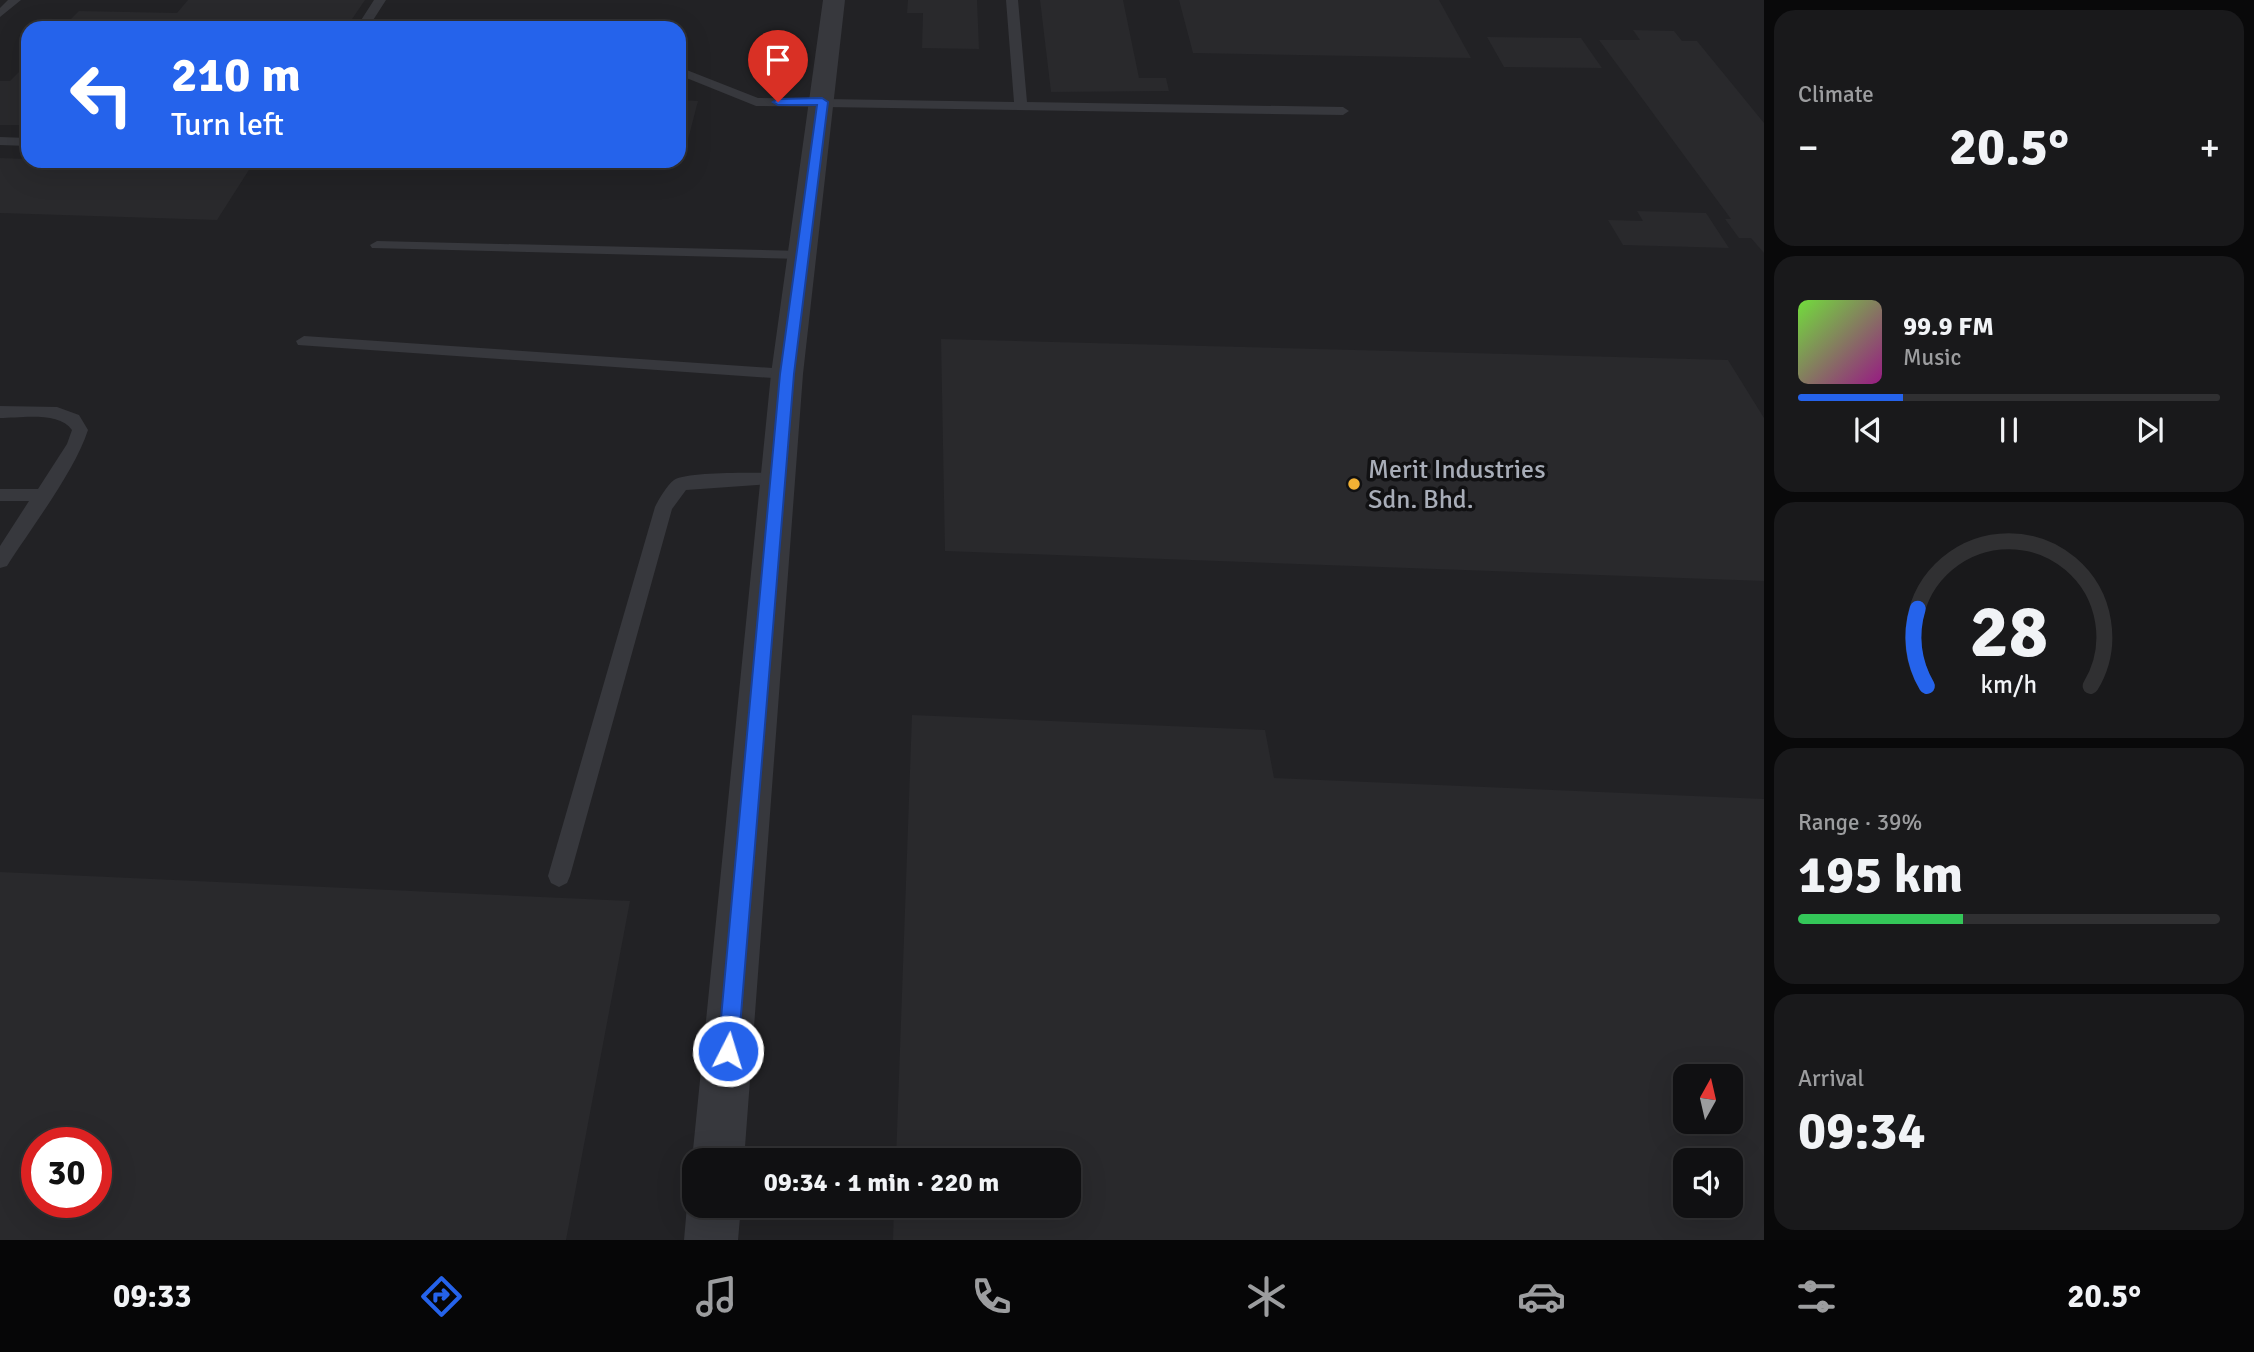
<!DOCTYPE html>
<html lang="en">
<head>
<meta charset="utf-8">
<style>
  body { margin:0; font-family:Signika,sans-serif; background:#19191b; color:#f1f3f6; height:100vh; display:flex; flex-direction:column; font-size:26px; white-space:nowrap }
  * { box-sizing:border-box; margin:0 }
  p { font-size:23px; color:#9c9d9f }
  .icon { flex:none; width:38px; height:38px; fill:none; stroke:currentColor; stroke-width:2; stroke-linecap:round; stroke-linejoin:round }
  .map { position:relative; flex:1; overflow:hidden }
  .panel { display:flex; flex-direction:column; gap:10px; padding:10px; background:#09090a; width:490px }
  .panel>* { flex:none }
  .hud { position:absolute; left:21px; top:21px; width:665px; height:147px; border-radius:21px; box-shadow:0 7px 28px #0002,0 0 0 2px #303032; background:#2563eb; color:#fff; overflow:hidden }
  .needle { width:46px; rotate:8deg }
  .fabs { position:absolute; left:1673px; top:1064px; display:grid; gap:14px }
  .fabs a { display:grid; place-items:center; width:70px; height:70px; border-radius:14px; background:#101012; box-shadow:0 7px 28px #0002,0 0 0 2px #303032; font-size:35px }
  .speed { position:absolute; left:21px; top:1127px; display:flex; gap:14px; font-size:35px; font-weight:700; text-align:center }
  .speed>* { display:grid; place-content:center; width:91px; height:91px; border-radius:50%; background:#101012; box-shadow:0 7px 28px #0002,0 0 0 2px #303032; line-height:1 }
  .speed .limit { border:10px solid #d22; background:#fff; color:#111 }
  .pin { position:absolute; display:grid; place-items:center; width:60px; height:60px; color:#fff; margin:-72px -30px; border-radius:50% 50% 50% 0; rotate:-45deg; box-shadow:0 0 7px #0007 }
  .pin .icon { rotate:45deg }
  .me { position:absolute; width:77px; margin:-38px; rotate:5deg; stroke-linejoin:round; filter:drop-shadow(0 0 5px #0008) }
  .turn { display:flex; align-items:center; gap:24px; height:147px; padding:0 35px; font-size:32px }
  .turn .icon { width:91px; height:91px; stroke-width:2.5 }
  .turn b { display:block; font-size:49px; line-height:60px }
  .big { font-size:52px; font-weight:700; line-height:1.1 }
  .panel .widget { flex:1; display:flex; flex-direction:column; justify-content:center; gap:10px; min-width:0; padding:0 24px; border-radius:21px; background:#19191b }
  .panel .dial { align-items:center; gap:0 }
  .dial svg { height:182px; overflow:visible; fill:none; stroke:#303032; stroke-width:7; stroke-linecap:round; text-anchor:middle }
  .dial text { fill:#f1f3f6; stroke:none }
  .song { display:flex; align-items:center; gap:21px }
  .cover { width:84px; height:84px; border-radius:10px; background:linear-gradient(135deg,hsl(100 70% 55%),hsl(310 70% 35%)) }
  .played { height:7px; border-radius:4px; background:linear-gradient(90deg,#2563eb 25%,#303032 25%) }
  .keys { display:flex; justify-content:space-around; direction:ltr }
  .heat { display:flex; justify-content:space-between; align-items:center; font-size:38px; direction:ltr }
  .charge { height:10px; border-radius:5px; background:linear-gradient(90deg,#34c759 39%,#303032 0) }
  .trip { position:absolute; left:682px; top:1148px; width:399px; height:70px; border-radius:21px; background:#101012; box-shadow:0 7px 28px #0002,0 0 0 2px #303032; font-weight:700; line-height:70px; text-align:center }
  .dock { display:flex; height:112px; justify-content:space-around; align-items:center; background:#060607; color:#9c9d9f }
  .dock .icon { width:49px; height:49px }
  .dock .on { color:#2563eb }
  .dock b { font-size:32px; color:#f1f3f6 }
  main { display:flex; flex:1; min-height:0 }
  .map>svg:first-child { display:block }
  .built { fill:#222225; fill-rule:evenodd }
  .building { fill:#29292c; fill-rule:evenodd }
  .lines { fill:none; stroke-linecap:round; stroke-linejoin:round }
  .service { fill:#37383d; fill-rule:evenodd }
  .minor { fill:#37383d; fill-rule:evenodd }
  .route { fill:#2563eb; stroke:#184099; stroke-width:2 }
  .poi-dot { fill:#f2b134; stroke:#111113; stroke-width:2.5 }
  .labels { text-anchor:middle; stroke-width:7; stroke-linejoin:round; paint-order:stroke }
  .poi-label { font-size:26px; fill:#a8adb8; stroke:#111113; text-anchor:start }
</style>
</head>
<body>
<main>
<div class="map">
<svg width="1764" height="1240" viewBox="0 0 1764 1240">
  <rect width="100%" height="100%" fill="#161618"/>
  <path class="built" d="M0 0H1764V1240H0ZM28 28H679V161H28ZM1685 1076H1731V1122H1685ZM37 1143H96V1202H37ZM695 1160H1069V1206H695ZM1685 1160H1731V1206H1685Z"/>
  <path class="building" d="M188 0H365L346 28H62L79 11 177 13Z
    M908 0H977L979 49 922 48 923 13H907Z
    M1040 0H1123L1139 78H1166L1169 91 1051 92Z
    M1179 0H1439L1471 58 1193 53Z
    M1633 30 1674 31 1682 41H1697L1764 123V253L1751 238H1739L1725 219H1731L1599 40H1640Z
    M1487 37 1581 38 1602 68 1504 67Z
    M28 63V125H0V81H10Z
    M679 100 698 101 684 155H679Z
    M0 158 28 159V161L254 162 217 220 0 213Z
    M1637 211 1706 213 1729 248 1623 245 1608 220 1643 221Z
    M941 339 1728 360 1764 418V581L945 551Z
    M912 715 1265 730 1274 778 1764 799V1240H893L894 1206H1069V1160H896ZM1685 1076H1731V1122H1685ZM1685 1160H1731V1206H1685Z
    M0 872 630 901 566 1240H0ZM37 1143H96V1202H37Z"/>
  <g class="lines">
    <path class="service" d="M8 0H21L0 17V8Z
      M374 0H386L368 28H356Z
      M1006 0H1018L1027 102 1343 107 1349 111 1343 115 756 106 679 75V67L758 98 1014 102Z
      M0 137 28 138V146L0 145Z
      M377 241 802 251 809 255 802 259 372 248 370 245Z
      M304 336 787 369 795 374 787 379 298 345 296 341Z
      M0 406 57 407 79 415 88 430C75 471 31 528 7 566L0 568V546L29 501H0V489H38L67 444 72 430C59 411 20 418 0 418Z
      M778 473 784 475 787 479 784 483 686 490 672 509 570 876 567 883 559 887 551 883 548 876 655 507C659 499 667 485 674 480 689 471 758 473 778 473Z"/>
    <path class="minor" d="M823 0H845L803 374 744 1160H695V1167L692 1160 771 374Z
      M695 1188V1206H741L738 1240H684L687 1206Z"/>
  </g>
  <path class="route" d="M822 98 828 102 794 374 738 1051 735 1058 728 1061 721 1058 718 1051 780 374 817 105H778L773 102 778 99Z"/>
  <circle class="poi-dot" cx="1354" cy="484" r="7"/>
  <g class="labels">
    <g class="poi-label">
      <text x="1368" y="478">Merit Industries<tspan x="1368" dy="30">Sdn. Bhd.</tspan></text>
    </g>
  </g>
</svg>
<div class="fabs">
<a><svg class="needle" viewBox="-14 -14 28 28"><path d="M0-13l5 13h-10z" fill="#e53935"/><path d="M0 13l5-13h-10z" fill="#9c9d9f"/></svg></a>
<a><svg class="icon" aria-label="sound" viewBox="0 0 24 24"><path d="M4 9h4l5-4v14l-5-4H4zM17 9q2 3 0 6"/></svg></a>
</div>
<div class="speed"><div class="limit">30</div></div>
<div class="pin" style="left:778px;top:102px;background:#d93025"><svg class="icon" aria-label="arrive" viewBox="0 0 24 24"><path d="M6 21V4h12l-3 4 3 4H6"/></svg></div>
<svg class="me" style="left:728px;top:1051px" viewBox="-20 -20 40 40"><circle r="17" fill="#2563eb" stroke="#fff" stroke-width="3"/><path d="M0-11L8 9 0 5-8 9z" fill="#fff"/></svg>
<div class="trip">09:34 · 1 min · 220 m</div>
<div class="hud">
<div class="turn"><svg class="icon" aria-label="left" viewBox="0 0 24 24"><path d="M17 20v-9H6M10 6l-5 5 5 5"/></svg><div><b>210 m</b>Turn left</div></div>
</div>
</div>
<section class="panel">
<div class="widget"><p>Climate</p>
<div class="heat"><a>−</a><b class="big">20.5°</b><a>+</a></div>
</div>
<div class="widget">
<div class="song"><i class="cover"></i><div><b>99.9 FM</b><p>Music</p></div></div>
<div class="played"></div>
<div class="keys"><svg class="icon" aria-label="previous" viewBox="0 0 24 24"><path d="M18 5L8 12l10 7zM5 5v14"/></svg><svg class="icon" aria-label="pause" viewBox="0 0 24 24"><path d="M8 5v14M16 5v14"/></svg><svg class="icon" aria-label="next" viewBox="0 0 24 24"><path d="M6 5l10 7-10 7zM19 5v14"/></svg></div>
</div>
<div class="widget dial"><svg viewBox="0 0 100 80">
<path d="M14 69A42 42 0 1 1 86 69"/>
<path d="M14 69A42 42 0 0 1 10 35" stroke="#2563eb"/>
<text x="50" y="56" font-size="32" font-weight="700">28</text>
<text x="50" y="72" font-size="11">km/h</text>
</svg></div>
<div class="widget"><p>Range · 39%</p><b class="big">195 km</b><div class="charge"></div></div>
<div class="widget"><p>Arrival</p><b class="big">09:34</b></div>
</section>
</main>
<nav class="dock">
<b>09:33</b>
<svg class="icon on" aria-label="directions" viewBox="0 0 24 24"><path d="M12 3l9 9-9 9-9-9zM9 14v-3h6M13 9l2 2-2 2"/></svg>
<svg class="icon" aria-label="music" viewBox="0 0 24 24"><path d="M9 18V5l10-2v13"/><circle cx="6" cy="18" r="3"/><circle cx="16" cy="16" r="3"/></svg>
<svg class="icon" aria-label="phone" viewBox="0 0 24 24"><path d="M5 4h4l2 5-3 2q2 4 5 5l2-3 5 2v4C11 20 4 13 5 4z"/></svg>
<svg class="icon" aria-label="climate" viewBox="0 0 24 24"><path d="M12 3v18M4 7l16 10M4 17L20 7"/></svg>
<svg class="icon" aria-label="car" viewBox="0 0 24 24"><path d="M5 17H2v-5l4-1 3-4h7l3 4 3 1v5h-3M9 17h6M6 11h13"/><circle cx="7" cy="17" r="2"/><circle cx="17" cy="17" r="2"/></svg>
<svg class="icon" aria-label="filters" viewBox="0 0 24 24"><path d="M4 7h16M4 17h16"/><circle cx="9" cy="7" r="2"/><circle cx="15" cy="17" r="2"/></svg>
<b>20.5°</b>
</nav>
</body>
</html>
